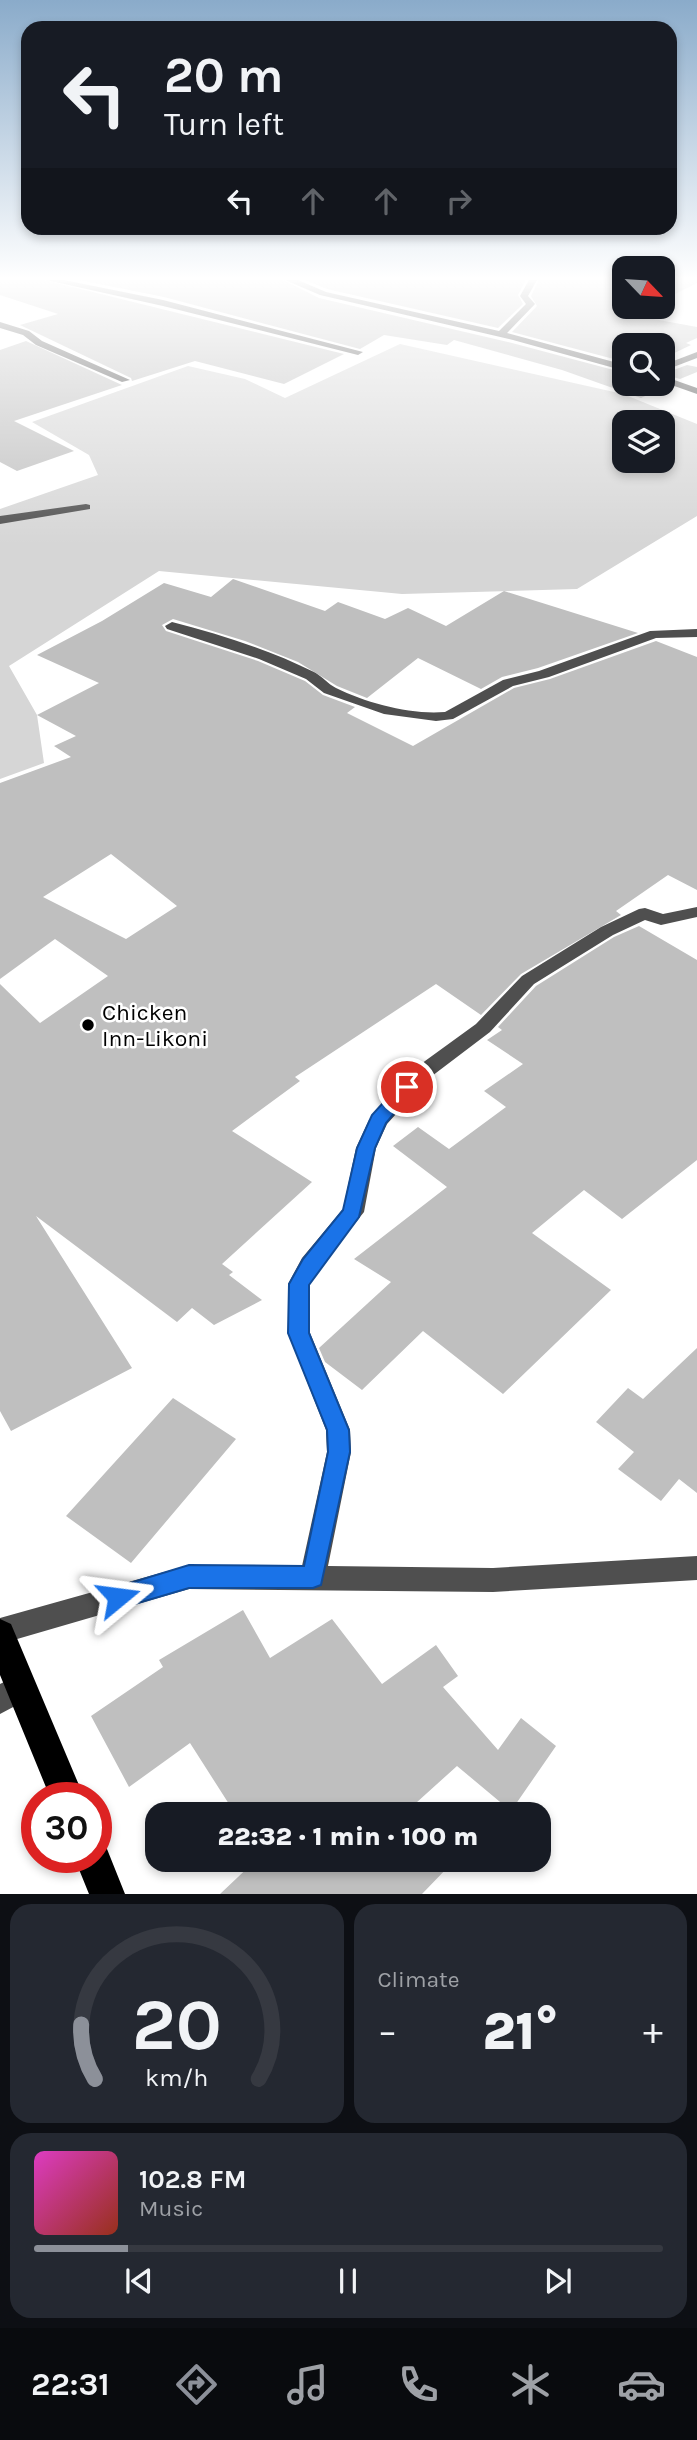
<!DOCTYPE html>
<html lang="en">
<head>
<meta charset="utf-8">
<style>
  body { margin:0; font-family:Karla,sans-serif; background:#242831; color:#f1f3f6; height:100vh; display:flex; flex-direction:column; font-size:26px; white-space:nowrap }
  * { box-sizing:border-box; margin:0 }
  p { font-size:23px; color:#9ea1a6 }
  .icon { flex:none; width:38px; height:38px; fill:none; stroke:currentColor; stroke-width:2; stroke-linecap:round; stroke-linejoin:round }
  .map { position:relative; height:1894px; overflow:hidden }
  .details { display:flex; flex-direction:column; gap:10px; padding:10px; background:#0d0f14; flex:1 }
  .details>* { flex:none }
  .guide { position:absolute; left:21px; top:21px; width:656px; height:214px; border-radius:21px; box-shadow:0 4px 10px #0003; background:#171b24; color:#f1f3f6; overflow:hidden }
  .needle { width:46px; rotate:115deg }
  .fabs { position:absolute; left:612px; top:256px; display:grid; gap:14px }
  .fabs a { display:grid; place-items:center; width:63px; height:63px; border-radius:14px; background:#171b24; box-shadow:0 4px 10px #0003; font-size:35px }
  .speed { position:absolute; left:21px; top:1782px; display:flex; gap:14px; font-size:35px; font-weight:700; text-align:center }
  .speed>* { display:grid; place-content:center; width:91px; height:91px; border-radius:50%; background:#171b24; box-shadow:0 4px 10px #0003; line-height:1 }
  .speed .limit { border:10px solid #d22; background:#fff; color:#111 }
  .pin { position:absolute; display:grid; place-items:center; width:60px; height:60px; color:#fff; margin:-30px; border:4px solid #fff; border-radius:50%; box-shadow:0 2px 7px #0007 }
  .me { position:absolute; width:77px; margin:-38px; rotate:74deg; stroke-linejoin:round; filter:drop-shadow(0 0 5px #0008) }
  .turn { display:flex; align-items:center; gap:24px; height:147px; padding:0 28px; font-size:32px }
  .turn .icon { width:91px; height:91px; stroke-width:2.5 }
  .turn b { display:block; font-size:49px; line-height:60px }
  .lanes { display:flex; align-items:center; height:66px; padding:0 28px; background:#0003; justify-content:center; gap:35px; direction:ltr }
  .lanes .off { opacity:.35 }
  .big { font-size:52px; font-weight:800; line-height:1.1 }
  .details .card { flex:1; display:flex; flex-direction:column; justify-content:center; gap:10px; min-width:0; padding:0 24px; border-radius:21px; background:#242831 }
  .details .dial { align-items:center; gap:0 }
  .dial svg { height:182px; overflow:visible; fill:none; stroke:#363941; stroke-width:7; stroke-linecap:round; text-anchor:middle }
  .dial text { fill:#f1f3f6; stroke:none }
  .song { display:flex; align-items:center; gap:21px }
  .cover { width:84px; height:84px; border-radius:10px; background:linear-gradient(135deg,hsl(310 70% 55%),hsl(10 70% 35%)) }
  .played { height:7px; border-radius:4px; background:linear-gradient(90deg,#8c9099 15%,#363941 15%) }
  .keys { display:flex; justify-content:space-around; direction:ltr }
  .heat { display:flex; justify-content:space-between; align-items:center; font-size:38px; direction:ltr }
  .details .tiles { flex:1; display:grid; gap:10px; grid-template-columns:1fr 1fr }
  .card:last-child { grid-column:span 2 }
  .trip { position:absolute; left:145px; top:1802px; width:406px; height:70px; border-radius:21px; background:#171b24; box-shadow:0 4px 10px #0003; font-weight:800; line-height:70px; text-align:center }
  .menu { display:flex; height:112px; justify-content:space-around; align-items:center; background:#090b0e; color:#9ea1a6 }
  .menu .icon { width:49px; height:49px }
  .menu .active { color:#8c9099 }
  .menu b { font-size:32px; color:#f1f3f6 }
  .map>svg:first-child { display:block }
  .green { fill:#d6d6d6; fill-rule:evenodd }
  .building { fill:#bfbfbf; fill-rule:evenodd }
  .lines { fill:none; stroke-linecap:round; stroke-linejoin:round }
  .minor { fill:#4f4f4f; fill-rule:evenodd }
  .highway { fill:#000; fill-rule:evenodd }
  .route { fill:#1a73e8; stroke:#114b97; stroke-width:2 }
  .poi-dot { fill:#000; stroke:#fff; stroke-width:2.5 }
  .labels { text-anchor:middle; stroke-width:5; stroke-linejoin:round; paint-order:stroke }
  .poi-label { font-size:23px; fill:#000; stroke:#fff; text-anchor:start }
</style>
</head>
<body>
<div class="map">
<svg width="697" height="1894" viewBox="0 0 697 1894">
  <rect width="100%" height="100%" fill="#fff"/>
  <path class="green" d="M400 344 623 394 697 424V516L577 589 402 594 159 571 9 666 37 715 44 763 0 779V509L98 475 89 455 32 422 188 366 245 379 285 398ZM625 422H663V460H625Z"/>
  <path class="building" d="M0 280H44L344 354 284 384 195 361 132 381 131 378 20 325 58 314 0 295Z
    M79 280H283L319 298 512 343 625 373V383L666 386 641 398 562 370 454 340 447 345 384 335 360 349 164 297Z
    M305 280H526L518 295 523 304 498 328 327 289Z
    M539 280H625V306H663V301L675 303 648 318 697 327V338L686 343 691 345 664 358 669 360 663 362V345H625V362L512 332 537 306 531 296Z
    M663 280H697V283L663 300Z
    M26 341 122 385 14 421 74 451 17 471 0 462V350Z
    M687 365 697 367V372L680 379 663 374Z
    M233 579 325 611 338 602 385 619 408 608 446 626 504 591 638 633 538 668 502 677 481 689 418 658 367 698 337 686 298 662 245 641 173 619 162 625 166 631 258 661 305 681 323 695 355 707 347 713 413 746 514 688 550 679 656 641 697 657V890L668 875 616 911 621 915 521 974 481 1015 436 984 295 1077 300 1081 232 1131 312 1182 222 1264 233 1272 229 1275 262 1300 214 1325 192 1308 177 1322 36 1216 132 1368 11 1431 0 1411V984L40 1023 108 976 55 939 0 979V783L71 757 54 746 76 736 37 715 99 683 37 655 102 621 164 583 211 597ZM111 854 177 906 126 939 43 897Z
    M639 926 697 960V1160L622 1219 584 1190 532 1233 611 1290 503 1394 423 1331 362 1390 325 1362 319 1348 391 1282 354 1259 447 1187 393 1146 418 1127 449 1149 506 1107 484 1091 523 1064 487 1040 502 1030 498 1027 536 986 614 937Z
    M697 1348V1493L679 1479 661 1501 618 1469 634 1452 596 1422 628 1388 643 1399Z
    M173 1398 236 1439 131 1563 66 1516Z
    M243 1610 270 1658 332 1619 382 1684 436 1645 458 1676 443 1687 498 1750 521 1718 556 1746 511 1811 457 1766 406 1812 408 1815H236L190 1743 129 1787 91 1716 163 1667 159 1660Z
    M256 1860H446L450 1865 422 1894H220Z"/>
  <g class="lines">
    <path class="minor" d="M46 280H64L163 300 363 352 358 355 163 306Z
      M285 280H298L326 292 499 331 526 304 520 296 529 280H537L528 296 535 304 507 333 625 365V371L513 340 320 295Z
      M0 322 29 331 42 341 130 380 122 382 36 345 23 335 0 328Z
      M697 352V358L663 371V365Z
      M663 376 697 388V394L663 382Z
      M86 504 90 505V509L0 524V516Z
      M172 622C219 634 270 650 314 672 322 676 328 684 336 688 367 703 410 715 445 712L503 680 539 671 650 631 697 629V637L656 638 549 677 513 686 453 719 436 721 384 714 324 693 306 679 259 659 167 629 165 626Z
      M697 907V917L661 925 645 920 613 935 534 984 490 1032 428 1079 387 1124 376 1148 364 1212 318 1270 310 1284V1333L350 1430 351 1452 328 1566 493 1568 697 1556V1580L493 1592 189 1589 0 1644V1618L189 1565 302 1566 327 1452 326 1430 288 1333V1284L302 1258 343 1209 356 1148 369 1120 414 1069 476 1024 522 976 601 927 639 909 645 908 663 914Z
      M22 1673 32 1677 36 1687 32 1697 0 1714V1684Z"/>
    <path class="highway" d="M0 1619 11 1624 84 1797H50L0 1675Z
      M96 1841 105 1844 125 1894H89L74 1857H96Z"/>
  </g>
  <linearGradient id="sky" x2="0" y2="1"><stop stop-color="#8aabca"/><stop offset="0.51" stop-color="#fff"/><stop offset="1" stop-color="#fff" stop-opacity="0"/></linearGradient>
  <rect width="697" height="545" fill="url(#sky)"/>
  <path class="route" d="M407 1081 416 1087 386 1123 375 1148 359 1217 309 1285V1333L349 1430 350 1452 321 1585 313 1588H189L118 1609 110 1605 106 1597 110 1589 189 1565 304 1566 328 1452 327 1430 288 1333 289 1284 303 1259 343 1210 357 1148 372 1115 401 1083Z"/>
  <circle class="poi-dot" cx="88" cy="1025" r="7"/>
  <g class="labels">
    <g class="poi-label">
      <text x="102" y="1020">Chicken<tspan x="102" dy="26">Inn-Likoni</tspan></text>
    </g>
  </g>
</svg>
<div class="fabs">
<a><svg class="needle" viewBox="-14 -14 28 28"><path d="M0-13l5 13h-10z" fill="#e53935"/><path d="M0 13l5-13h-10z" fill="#9ea1a6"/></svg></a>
<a><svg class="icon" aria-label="search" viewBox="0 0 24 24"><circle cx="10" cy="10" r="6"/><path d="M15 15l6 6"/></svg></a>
<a><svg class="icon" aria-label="layers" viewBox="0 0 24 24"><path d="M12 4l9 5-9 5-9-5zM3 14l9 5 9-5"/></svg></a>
</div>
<div class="speed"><div class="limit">30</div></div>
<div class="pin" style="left:407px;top:1087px;background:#d93025"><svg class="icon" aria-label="arrive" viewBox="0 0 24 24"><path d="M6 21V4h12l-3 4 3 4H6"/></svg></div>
<svg class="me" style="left:118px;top:1597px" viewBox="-20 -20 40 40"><path d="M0-17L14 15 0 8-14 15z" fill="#1a73e8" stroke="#fff" stroke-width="4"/></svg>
<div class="trip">22:32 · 1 min · 100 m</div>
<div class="guide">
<div class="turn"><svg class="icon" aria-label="left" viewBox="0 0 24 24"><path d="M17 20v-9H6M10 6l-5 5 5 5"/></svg><div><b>20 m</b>Turn left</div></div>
<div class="lanes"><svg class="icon" aria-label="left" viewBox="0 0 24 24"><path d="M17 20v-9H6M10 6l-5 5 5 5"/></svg><svg class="icon off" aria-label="ahead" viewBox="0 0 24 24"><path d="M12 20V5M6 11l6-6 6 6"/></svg><svg class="icon off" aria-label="ahead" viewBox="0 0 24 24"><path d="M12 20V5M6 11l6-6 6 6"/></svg><svg class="icon off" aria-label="right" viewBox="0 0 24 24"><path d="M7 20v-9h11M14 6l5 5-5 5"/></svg></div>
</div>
</div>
<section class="details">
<div class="tiles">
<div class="card dial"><svg viewBox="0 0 100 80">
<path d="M14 69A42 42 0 1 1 86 69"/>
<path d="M14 69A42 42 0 0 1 8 45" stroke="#8c9099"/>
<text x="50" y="56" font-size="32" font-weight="700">20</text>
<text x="50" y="72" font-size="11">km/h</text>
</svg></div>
<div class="card"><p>Climate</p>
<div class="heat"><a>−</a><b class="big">21°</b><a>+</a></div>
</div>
<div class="card">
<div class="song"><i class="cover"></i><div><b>102.8 FM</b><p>Music</p></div></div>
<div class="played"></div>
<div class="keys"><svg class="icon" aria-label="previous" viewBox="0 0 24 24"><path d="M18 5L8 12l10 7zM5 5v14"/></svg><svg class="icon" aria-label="pause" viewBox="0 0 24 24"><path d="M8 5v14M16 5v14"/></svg><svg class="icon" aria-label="next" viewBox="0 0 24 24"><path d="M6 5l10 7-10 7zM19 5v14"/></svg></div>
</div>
</div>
</section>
<nav class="menu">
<b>22:31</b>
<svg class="icon active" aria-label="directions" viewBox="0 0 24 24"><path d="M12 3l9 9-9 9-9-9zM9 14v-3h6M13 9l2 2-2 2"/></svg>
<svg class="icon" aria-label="music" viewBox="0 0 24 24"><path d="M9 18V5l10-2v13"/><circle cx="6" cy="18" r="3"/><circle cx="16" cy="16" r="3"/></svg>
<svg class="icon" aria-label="phone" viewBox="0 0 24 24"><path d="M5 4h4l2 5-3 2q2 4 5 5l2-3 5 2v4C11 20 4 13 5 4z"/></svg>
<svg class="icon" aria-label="climate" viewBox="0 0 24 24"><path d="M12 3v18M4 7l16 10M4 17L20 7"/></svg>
<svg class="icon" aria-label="car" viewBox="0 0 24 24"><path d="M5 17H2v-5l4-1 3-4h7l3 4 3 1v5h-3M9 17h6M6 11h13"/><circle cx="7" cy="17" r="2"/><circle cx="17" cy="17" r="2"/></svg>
</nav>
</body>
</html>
